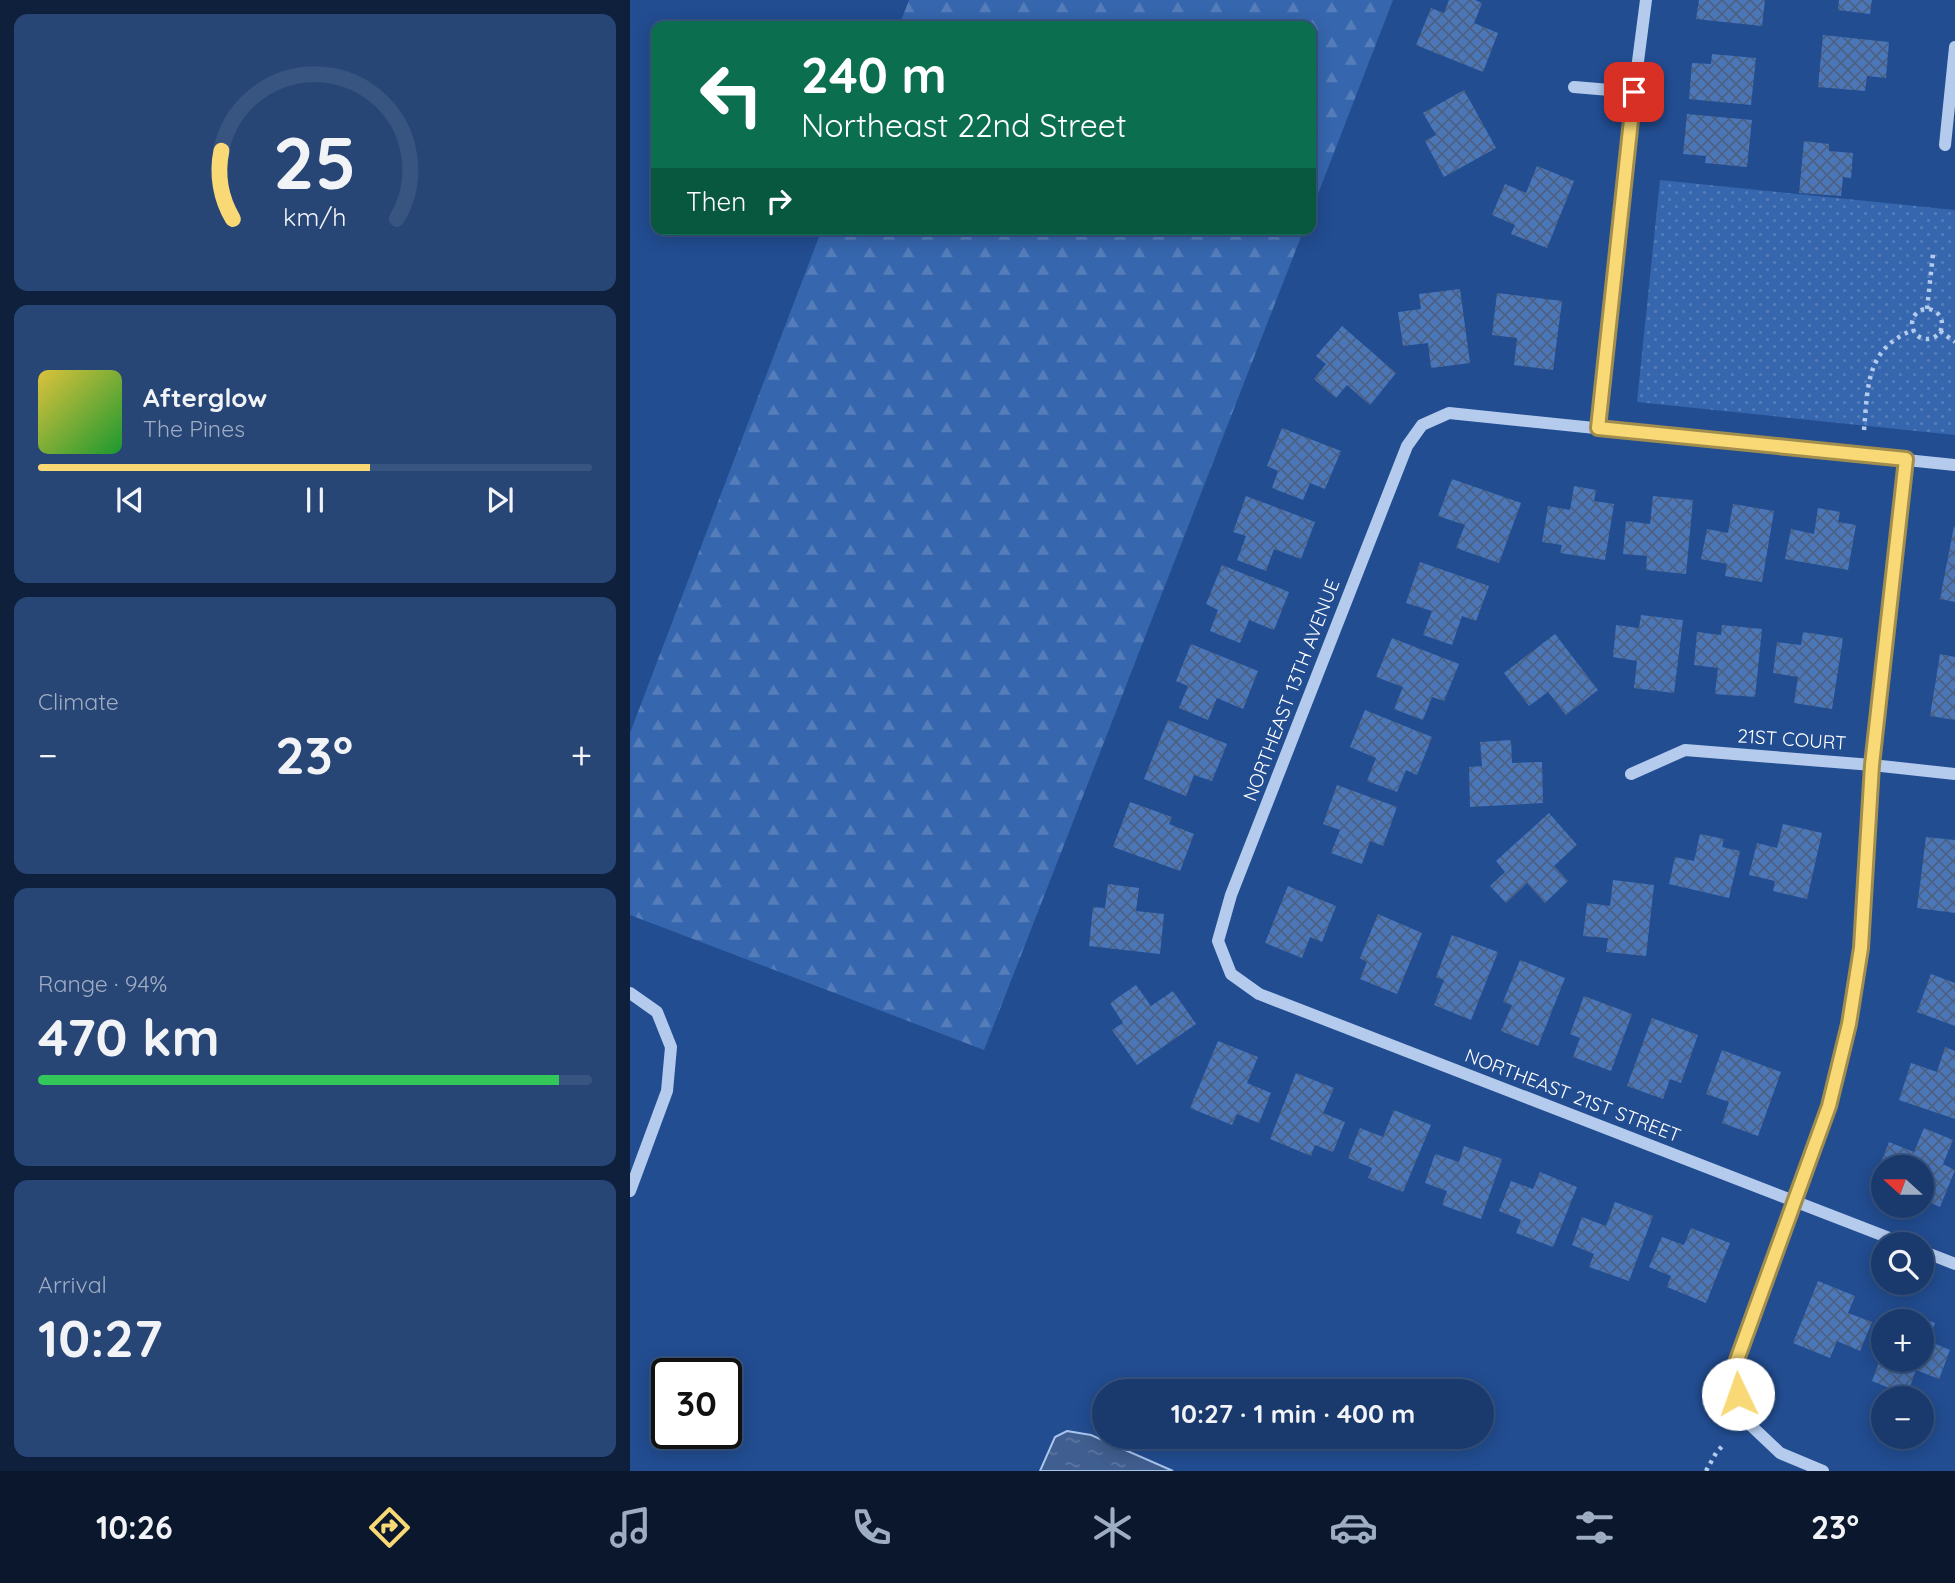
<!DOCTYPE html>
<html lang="en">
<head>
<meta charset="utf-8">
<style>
  body { margin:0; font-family:Quicksand,sans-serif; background:#274575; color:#f1f3f6; height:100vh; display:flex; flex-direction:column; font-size:26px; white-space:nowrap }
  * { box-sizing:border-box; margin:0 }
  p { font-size:23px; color:#9fadc2 }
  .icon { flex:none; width:38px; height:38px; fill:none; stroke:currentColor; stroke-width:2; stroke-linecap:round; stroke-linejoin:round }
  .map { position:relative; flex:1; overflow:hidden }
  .drawer { display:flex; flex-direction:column; gap:14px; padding:14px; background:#0e203c; width:630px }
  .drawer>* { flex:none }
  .banner { position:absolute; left:21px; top:21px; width:665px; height:214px; border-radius:14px; box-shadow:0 4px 18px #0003,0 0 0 2px #385480; background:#0b6e4f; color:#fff; overflow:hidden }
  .needle { width:46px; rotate:291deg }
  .tools { position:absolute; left:1241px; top:1155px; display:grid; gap:14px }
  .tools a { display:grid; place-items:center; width:63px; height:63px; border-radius:50%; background:#1a3a6d; box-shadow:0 4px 18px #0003,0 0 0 2px #385480; font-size:35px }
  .speed { position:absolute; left:21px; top:1358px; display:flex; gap:14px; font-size:35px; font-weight:700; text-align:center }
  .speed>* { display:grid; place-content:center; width:91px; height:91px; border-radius:50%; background:#1a3a6d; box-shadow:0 4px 18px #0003,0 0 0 2px #385480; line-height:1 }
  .speed .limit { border:4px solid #111; border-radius:10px; background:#fff; color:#111 }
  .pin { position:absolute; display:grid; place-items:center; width:60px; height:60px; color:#fff; margin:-30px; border-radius:14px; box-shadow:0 4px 10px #0006 }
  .me { position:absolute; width:77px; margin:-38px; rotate:357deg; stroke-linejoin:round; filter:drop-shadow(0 0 5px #0008) }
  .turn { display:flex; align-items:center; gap:24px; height:147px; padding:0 35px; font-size:32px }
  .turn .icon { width:91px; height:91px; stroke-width:2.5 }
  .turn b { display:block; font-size:49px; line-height:60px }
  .then { display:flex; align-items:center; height:66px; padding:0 35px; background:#0003; gap:14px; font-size:26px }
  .big { font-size:52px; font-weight:700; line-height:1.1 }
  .drawer .widget { flex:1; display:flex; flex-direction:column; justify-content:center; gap:10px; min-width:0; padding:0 24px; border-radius:14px; background:#274575 }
  .drawer .dial { align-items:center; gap:0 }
  .dial svg { height:182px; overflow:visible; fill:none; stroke:#385480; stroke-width:7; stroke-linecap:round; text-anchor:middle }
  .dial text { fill:#f1f3f6; stroke:none }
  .song { display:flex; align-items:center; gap:21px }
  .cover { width:84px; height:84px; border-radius:10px; background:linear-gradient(135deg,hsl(50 70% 55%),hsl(130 70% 35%)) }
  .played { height:7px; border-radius:4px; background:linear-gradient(90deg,#f8d976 60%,#385480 60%) }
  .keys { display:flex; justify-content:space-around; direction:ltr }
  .heat { display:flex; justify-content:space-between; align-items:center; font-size:38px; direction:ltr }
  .charge { height:10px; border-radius:5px; background:linear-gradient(90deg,#34c759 94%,#385480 0) }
  .trip { position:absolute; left:462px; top:1379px; width:402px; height:70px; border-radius:35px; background:#1a3a6d; box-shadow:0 4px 18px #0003,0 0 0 2px #385480; font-weight:700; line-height:70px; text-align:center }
  .dock { display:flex; height:112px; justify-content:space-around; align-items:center; background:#0a172c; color:#9fadc2 }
  .dock .icon { width:49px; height:49px }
  .dock .active { color:#f8d976 }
  .dock b { font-size:32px; color:#f1f3f6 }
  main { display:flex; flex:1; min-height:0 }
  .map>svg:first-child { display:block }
  .forest { fill:url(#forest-firs) }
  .park { fill:url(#park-dots) }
  .water { fill:url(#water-ripples); stroke:#a8c5ee; stroke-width:2 }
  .building { fill:url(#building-cross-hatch) }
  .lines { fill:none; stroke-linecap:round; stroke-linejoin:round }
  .path { stroke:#b4cbed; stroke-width:4.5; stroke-dasharray:3.5 5; stroke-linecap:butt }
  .minor { stroke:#b4cbed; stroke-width:12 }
  .route-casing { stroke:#a18d4d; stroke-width:18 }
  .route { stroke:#f8d976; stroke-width:12 }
  .labels { text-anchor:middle; stroke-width:7; stroke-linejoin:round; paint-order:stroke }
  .street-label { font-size:19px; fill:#fff; stroke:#224d91 }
</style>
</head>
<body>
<main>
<section class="drawer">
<div class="widget dial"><svg viewBox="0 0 100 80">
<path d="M14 69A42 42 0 1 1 86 69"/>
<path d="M14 69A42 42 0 0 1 9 39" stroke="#f8d976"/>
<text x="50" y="56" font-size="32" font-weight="700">25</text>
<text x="50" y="72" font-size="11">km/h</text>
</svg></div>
<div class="widget">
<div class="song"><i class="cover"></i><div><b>Afterglow</b><p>The Pines</p></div></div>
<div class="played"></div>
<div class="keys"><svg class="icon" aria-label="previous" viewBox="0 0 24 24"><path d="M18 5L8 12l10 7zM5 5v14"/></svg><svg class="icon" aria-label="pause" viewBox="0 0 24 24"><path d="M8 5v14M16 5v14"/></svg><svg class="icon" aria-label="next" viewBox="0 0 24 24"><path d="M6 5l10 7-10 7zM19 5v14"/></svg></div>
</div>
<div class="widget"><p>Climate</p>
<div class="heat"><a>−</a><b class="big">23°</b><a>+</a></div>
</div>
<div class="widget"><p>Range · 94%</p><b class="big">470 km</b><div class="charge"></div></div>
<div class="widget"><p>Arrival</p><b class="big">10:27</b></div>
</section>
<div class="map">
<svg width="1325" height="1471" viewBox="0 0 1325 1471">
  <defs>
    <pattern id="forest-firs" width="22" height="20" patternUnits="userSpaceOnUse" patternTransform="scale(1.75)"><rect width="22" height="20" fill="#3666ae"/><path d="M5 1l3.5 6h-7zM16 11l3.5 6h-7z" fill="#547dba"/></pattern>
    <pattern id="park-dots" width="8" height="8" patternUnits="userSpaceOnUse" patternTransform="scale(1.75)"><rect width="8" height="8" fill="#3666ae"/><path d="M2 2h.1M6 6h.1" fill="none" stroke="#547dba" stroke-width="1.8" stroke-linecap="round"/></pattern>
    <pattern id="water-ripples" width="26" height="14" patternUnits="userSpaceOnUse" patternTransform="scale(1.75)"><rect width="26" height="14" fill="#405e8f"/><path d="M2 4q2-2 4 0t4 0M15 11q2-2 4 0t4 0" fill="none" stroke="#5d76a0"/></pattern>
    <pattern id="building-cross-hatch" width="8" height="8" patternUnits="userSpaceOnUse" patternTransform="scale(1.75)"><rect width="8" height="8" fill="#4b76b8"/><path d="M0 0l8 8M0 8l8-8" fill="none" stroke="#4c6182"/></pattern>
  </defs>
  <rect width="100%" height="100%" fill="#224d91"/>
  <path class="forest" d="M279 0H763L681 212V26H269Z
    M192 229H674L354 1050 0 915V733Z"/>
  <path class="park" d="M1030 180 1325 210V435L1007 402Z"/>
  <path class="water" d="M437 1431 461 1435 543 1471H410L425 1437Z"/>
  <path class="building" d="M819 0H845L852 3 844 23 868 33 853 72 786 45 801 8 814 13Z
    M1069 0H1135L1132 26 1066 19Z
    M1209 0H1242L1240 14 1208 10Z
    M1193 35 1259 42 1256 78 1237 76 1235 91 1188 87Z
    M1082 54 1126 58 1121 105 1059 99 1062 63 1081 64Z
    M834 90 866 148 814 177 795 141 806 135 793 113Z
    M1057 114 1122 120 1117 167 1075 163 1076 156 1053 154Z
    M1174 141 1199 144V151L1223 153 1221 178 1213 177 1211 196 1169 193Z
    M907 166 944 181 917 248 881 234 885 225 862 215 875 184 896 193Z
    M830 289 840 363 801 368 798 343 773 346 768 312 791 309 789 294Z
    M867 293 932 301 923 370 884 365 887 338 862 335Z
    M712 326 766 373 740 405 717 385 706 398 684 379 696 364 686 356Z
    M652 428 711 451 695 489 680 483 673 500 642 488 648 471 637 466Z
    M822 479 891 503 869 563 826 548 835 525 808 516Z
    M944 486 966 490 964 501 984 504 975 560 930 553 932 545 912 542 918 506 940 510Z
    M616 496 685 522 671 559 644 549 636 571 607 560 616 536 603 532Z
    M1023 496 1063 500 1056 574 1016 570 1017 556 993 554 996 521 1020 524Z
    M1103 504 1144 511 1132 582 1095 576 1097 564 1071 559 1077 529 1098 533Z
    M1188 508 1210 512 1208 522 1226 525 1218 570 1155 559 1161 529 1184 534Z
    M1324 526H1325V602L1310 599Z
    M790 562 859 586 846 621 832 616 822 645 793 635 802 611 776 603Z
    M592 565 659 592 644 630 619 620 610 643 580 631 588 610 576 604Z
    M1011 615 1053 620 1044 693 1004 688 1007 661 983 657 986 625 1009 628Z
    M1092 625 1132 629 1125 697 1085 694 1088 668 1064 665 1067 632 1091 635Z
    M1173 632 1213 638 1202 709 1164 703 1168 677 1143 673 1147 642 1171 645Z
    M925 634 968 690 936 715 918 692 899 706 874 673Z
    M762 638 829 664 814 701 802 697 793 720 764 709 773 687 746 677Z
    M561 644 628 671 613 709 587 698 578 720 549 708 558 686 546 681Z
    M1310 654 1325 657V720L1300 716Z
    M735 710 802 737 787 775 776 770 767 792 737 781 746 758 720 747Z
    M538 720 597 744 582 781 564 775 556 796 514 779Z
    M881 740 882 763 912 762 913 803 840 807 839 767 852 766 850 742Z
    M707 785 767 807 753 846 740 841 732 864 701 853 710 830 693 824Z
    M500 802 542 817 539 824 564 834 550 871 483 847Z
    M919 813 947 845 924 866 938 881 915 903 897 883 876 903 860 886 875 872 866 861Z
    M1153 824 1192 833 1177 899 1143 891 1145 881 1119 875 1127 843 1147 848Z
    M1070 834 1094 839 1092 847 1110 851 1099 898 1039 884 1045 857 1064 861Z
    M1296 837 1325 840V913L1287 908Z
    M983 880 1024 885 1016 956 976 952 978 938 953 936 957 903 980 906Z
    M478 884 509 888 506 911 534 914 530 954 459 946 463 907 475 908Z
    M658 886 706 906 692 942 680 937 672 958 635 943Z
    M748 914 792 933 767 994 730 979 737 962 730 958Z
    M822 935 868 952 841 1020 804 1005 814 980 806 977Z
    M890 960 935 978 908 1046 871 1031 882 1005 873 1002Z
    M1301 974 1325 983V1026L1287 1012Z
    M506 985 521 1006 543 991 566 1024 507 1065 482 1030 493 1023 480 1003Z
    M954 996 1002 1014 981 1071 943 1057 950 1038 940 1034Z
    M1022 1018 1068 1035 1051 1083 1040 1079 1033 1099 997 1086Z
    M588 1041 628 1057 617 1083 641 1093 629 1123 607 1114 602 1125 560 1108Z
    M1315 1047 1325 1051V1119L1269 1100 1281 1063 1307 1072Z
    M1092 1050 1151 1072 1128 1136 1092 1123 1099 1102 1076 1094Z
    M666 1073 704 1088 693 1113 715 1122 703 1152 685 1145 681 1156 640 1139Z
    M764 1110 801 1125 773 1192 738 1178 742 1168 718 1158 730 1128 753 1137Z
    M1294 1128 1323 1140 1313 1164 1325 1170 1310 1207 1292 1199V1167H1253V1183L1244 1180 1259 1142 1284 1152Z
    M834 1146 872 1159 851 1219 812 1205 817 1191 795 1183 805 1154 829 1162Z
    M910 1172 947 1187 923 1247 886 1233 891 1220 869 1211 881 1181 903 1189Z
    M985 1202 1023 1216 999 1281 959 1267 964 1254 942 1245 952 1217 976 1226Z
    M1061 1228 1100 1243 1076 1303 1037 1287 1041 1276 1019 1267 1032 1237 1054 1245Z
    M1188 1281 1225 1296 1218 1313 1242 1322 1230 1351 1207 1341 1200 1358 1163 1343Z
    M1270 1309 1305 1323 1298 1341 1320 1350 1309 1379 1286 1370 1277 1395 1242 1381 1253 1352V1360H1292V1321H1265Z"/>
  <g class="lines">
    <path class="path" d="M1282 324a15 15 0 1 1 30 0a15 15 0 1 1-30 0Z
      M1297 309 1303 254
      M1310 331 1325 342
      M1234 430C1238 385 1236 349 1283 330
      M1076 1471 1086 1453 1094 1444"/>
    <path class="minor" d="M944 87 1004 92
      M1315 145 1325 47
      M969 428 1004 92 1016 0
      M1001 774 1055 750 1242 765 1325 774
      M0 993 27 1012 41 1047 37 1091 0 1191
      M1275 1244 629 994 601 974 588 941 601 895 777 446 792 425 819 413 1325 465
      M1292 1251 1325 1264
      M1193 1471 1150 1453 1113 1418 1103 1371 1199 1106 1219 1024 1231 948 1242 765 1276 459"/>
  </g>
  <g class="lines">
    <defs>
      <path id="route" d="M1004 92 968 428 1276 459 1242 765 1231 948 1219 1024 1199 1106 1103 1371 1108 1394"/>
    </defs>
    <use href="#route" class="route-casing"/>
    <use href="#route" class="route"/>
  </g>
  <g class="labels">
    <g class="street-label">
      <text transform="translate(661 690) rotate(-69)" y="7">NORTHEAST 13TH AVENUE</text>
      <text transform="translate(1162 739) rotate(4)" y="7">21ST COURT</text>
      <text transform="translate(943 1095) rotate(21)" y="7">NORTHEAST 21ST STREET</text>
    </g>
  </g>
</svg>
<div class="tools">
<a><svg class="needle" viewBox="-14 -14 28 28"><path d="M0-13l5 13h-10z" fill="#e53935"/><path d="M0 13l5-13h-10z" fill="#9fadc2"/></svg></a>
<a><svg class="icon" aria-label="search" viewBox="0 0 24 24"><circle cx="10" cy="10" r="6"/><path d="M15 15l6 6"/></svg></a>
<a>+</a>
<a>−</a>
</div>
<div class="speed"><div class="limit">30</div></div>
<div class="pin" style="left:1004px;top:92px;background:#d93025"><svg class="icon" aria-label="arrive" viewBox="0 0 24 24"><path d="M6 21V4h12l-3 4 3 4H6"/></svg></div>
<svg class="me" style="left:1108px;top:1394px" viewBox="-20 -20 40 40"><circle r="19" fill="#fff"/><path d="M0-13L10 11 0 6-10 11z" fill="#f8d976"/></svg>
<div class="trip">10:27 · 1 min · 400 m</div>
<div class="banner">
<div class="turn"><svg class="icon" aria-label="left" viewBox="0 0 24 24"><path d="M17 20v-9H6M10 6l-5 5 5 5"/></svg><div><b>240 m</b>Northeast 22nd Street</div></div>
<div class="then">Then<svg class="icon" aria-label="right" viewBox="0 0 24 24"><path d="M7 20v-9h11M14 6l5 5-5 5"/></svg></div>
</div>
</div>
</main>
<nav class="dock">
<b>10:26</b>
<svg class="icon active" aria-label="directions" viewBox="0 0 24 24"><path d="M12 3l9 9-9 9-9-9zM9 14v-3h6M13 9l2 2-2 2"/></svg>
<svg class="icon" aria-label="music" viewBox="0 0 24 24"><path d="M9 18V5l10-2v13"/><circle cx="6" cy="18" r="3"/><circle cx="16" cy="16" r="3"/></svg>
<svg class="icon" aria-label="phone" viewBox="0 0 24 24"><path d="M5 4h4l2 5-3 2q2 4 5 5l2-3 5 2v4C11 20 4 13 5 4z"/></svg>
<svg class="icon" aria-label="climate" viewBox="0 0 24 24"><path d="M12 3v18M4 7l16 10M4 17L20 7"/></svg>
<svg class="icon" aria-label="car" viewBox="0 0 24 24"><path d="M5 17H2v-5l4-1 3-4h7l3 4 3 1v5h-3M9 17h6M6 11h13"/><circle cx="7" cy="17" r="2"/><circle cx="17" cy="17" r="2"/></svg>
<svg class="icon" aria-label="filters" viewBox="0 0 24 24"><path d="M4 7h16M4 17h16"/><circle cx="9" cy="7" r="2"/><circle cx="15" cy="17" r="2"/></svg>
<b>23°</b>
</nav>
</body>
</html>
